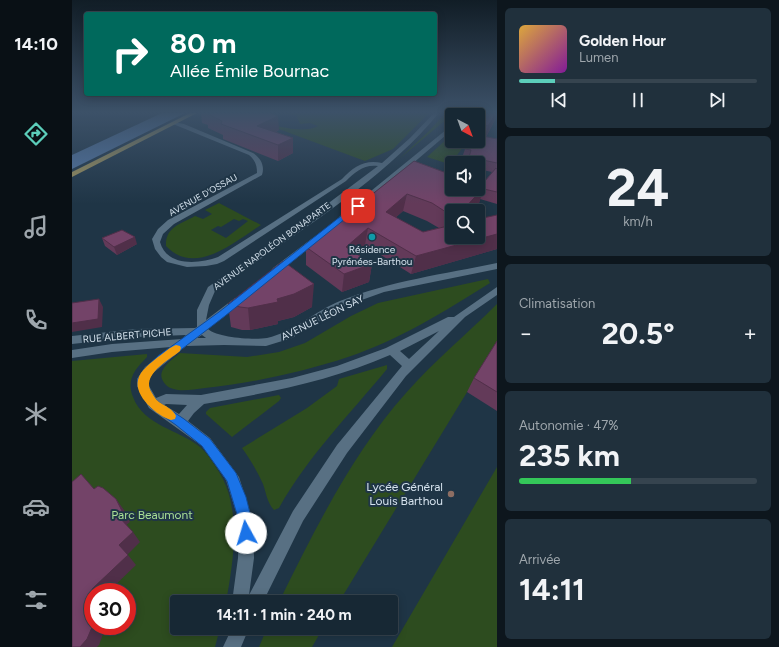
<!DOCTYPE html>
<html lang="fr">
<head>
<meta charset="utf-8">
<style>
  body { margin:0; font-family:Figtree,sans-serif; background:#20303c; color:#f1f3f6; height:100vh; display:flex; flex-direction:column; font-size:15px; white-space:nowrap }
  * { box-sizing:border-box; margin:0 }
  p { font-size:13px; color:#9ea6ac }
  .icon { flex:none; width:22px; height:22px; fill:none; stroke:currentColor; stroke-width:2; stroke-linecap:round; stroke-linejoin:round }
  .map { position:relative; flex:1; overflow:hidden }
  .panel { display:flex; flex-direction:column; gap:8px; padding:8px; background:#0d161d; width:282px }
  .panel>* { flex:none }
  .guide { position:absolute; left:12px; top:12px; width:353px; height:84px; border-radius:4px; box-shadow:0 2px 10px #0003,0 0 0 1px #36444f; background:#00695c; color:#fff; overflow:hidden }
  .needle { width:26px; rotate:139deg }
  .buttons { position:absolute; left:373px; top:108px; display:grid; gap:8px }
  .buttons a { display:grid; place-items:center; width:40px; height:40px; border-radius:4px; background:#172834; box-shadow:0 2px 10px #0003,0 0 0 1px #36444f; font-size:20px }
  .speed { position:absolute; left:12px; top:583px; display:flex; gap:8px; font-size:20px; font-weight:700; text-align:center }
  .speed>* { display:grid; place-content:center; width:52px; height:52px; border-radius:50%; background:#172834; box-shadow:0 2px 10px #0003,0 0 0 1px #36444f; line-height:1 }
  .speed .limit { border:6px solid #d22; background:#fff; color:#111 }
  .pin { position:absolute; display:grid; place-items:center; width:34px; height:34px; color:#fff; margin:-17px; border-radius:8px; box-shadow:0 2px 6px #0006 }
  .me { position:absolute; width:44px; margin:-22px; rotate:354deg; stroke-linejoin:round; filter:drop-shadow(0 0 3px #0008) }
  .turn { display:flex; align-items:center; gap:14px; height:84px; padding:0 20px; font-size:18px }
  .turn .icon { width:52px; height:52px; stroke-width:2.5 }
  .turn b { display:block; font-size:28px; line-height:34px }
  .big { font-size:30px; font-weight:700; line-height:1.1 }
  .panel .card { flex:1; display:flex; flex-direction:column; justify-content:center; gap:6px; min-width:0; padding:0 14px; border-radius:6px; background:#20303c }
  .panel .dial { align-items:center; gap:0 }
  .dial b { font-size:52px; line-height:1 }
  .song { display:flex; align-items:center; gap:12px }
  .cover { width:48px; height:48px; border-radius:6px; background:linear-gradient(135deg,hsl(40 70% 55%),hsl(290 70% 35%)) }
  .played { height:4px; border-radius:2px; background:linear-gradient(90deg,#5cceba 15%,#36444f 15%) }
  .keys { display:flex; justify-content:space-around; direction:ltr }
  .heat { display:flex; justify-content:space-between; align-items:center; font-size:22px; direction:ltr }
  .charge { height:6px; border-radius:3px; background:linear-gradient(90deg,#34c759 47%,#36444f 0) }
  .trip { position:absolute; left:98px; top:595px; width:228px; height:40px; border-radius:4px; background:#172834; box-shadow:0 2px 10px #0003,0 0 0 1px #36444f; font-weight:700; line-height:40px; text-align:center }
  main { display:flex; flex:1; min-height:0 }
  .menu { display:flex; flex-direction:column; width:72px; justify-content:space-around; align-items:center; background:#091015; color:#9ea6ac }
  .menu .icon { width:28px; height:28px }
  .menu .current { color:#5cceba }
  .menu b { font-size:18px; color:#f1f3f6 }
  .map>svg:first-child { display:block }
  .green { fill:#2d4c1f; fill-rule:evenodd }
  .water { fill:#5478a7 }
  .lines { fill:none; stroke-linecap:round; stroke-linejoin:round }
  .minor { fill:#587083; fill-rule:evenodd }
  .major { fill:#a4965c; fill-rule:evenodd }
  .wall { fill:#633a59; fill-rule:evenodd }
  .shaded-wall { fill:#502f49 }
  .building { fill:#734368; stroke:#502f49 }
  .route { fill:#1a73e8; stroke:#114b97 }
  .slow { fill:#f59e0b }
  .culture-dot { fill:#0f9aa8; stroke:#1f3546; stroke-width:1.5 }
  .education-dot { fill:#8d6e63; stroke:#1f3546; stroke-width:1.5 }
  .labels { text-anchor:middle; stroke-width:4; stroke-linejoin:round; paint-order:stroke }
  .far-street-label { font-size:9px; fill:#d5e2ed; stroke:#1f3546 }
  .poi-label { font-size:10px; fill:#d5e2ed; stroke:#1f3546 }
  .street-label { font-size:10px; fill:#d5e2ed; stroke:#1f3546 }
  .near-poi-label { font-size:12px; fill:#d5e2ed; stroke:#1f3546; text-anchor:end }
  .near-park-label { font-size:12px; fill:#a9df95; stroke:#1f3546 }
</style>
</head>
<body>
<main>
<nav class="menu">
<b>14:10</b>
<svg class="icon current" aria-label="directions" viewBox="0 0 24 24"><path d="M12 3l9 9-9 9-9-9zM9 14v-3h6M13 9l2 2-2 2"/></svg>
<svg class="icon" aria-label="music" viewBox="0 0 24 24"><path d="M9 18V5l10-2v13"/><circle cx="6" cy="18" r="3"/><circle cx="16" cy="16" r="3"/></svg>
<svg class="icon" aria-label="phone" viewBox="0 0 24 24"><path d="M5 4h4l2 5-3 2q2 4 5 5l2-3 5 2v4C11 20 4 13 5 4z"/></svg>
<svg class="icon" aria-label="climate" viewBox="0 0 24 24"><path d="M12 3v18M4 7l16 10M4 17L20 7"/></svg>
<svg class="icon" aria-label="car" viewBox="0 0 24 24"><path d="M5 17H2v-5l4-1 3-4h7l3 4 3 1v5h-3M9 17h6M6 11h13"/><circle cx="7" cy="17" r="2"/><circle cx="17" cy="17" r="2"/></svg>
<svg class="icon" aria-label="filters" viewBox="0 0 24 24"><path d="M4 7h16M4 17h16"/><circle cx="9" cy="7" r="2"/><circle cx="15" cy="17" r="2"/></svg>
</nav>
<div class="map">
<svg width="425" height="647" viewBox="0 0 425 647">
  <rect width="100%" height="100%" fill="#1f3546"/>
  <path class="green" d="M213 113H357L321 149 293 161 196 125C212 126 230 134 246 126L238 123 228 124 225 117 226 116Z
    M373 113H382L327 159 358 130Z
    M377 137 380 138V141H395L405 143 401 149 391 147 383 158 394 161 393 163H380V165L355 157Z
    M147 203 189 225C162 242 123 277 94 246 93 227 109 224 123 216L131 219 140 214 133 210ZM162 219 167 221 171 219 176 221 154 238 139 230 146 226 149 227Z
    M416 279 418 283C373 311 327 340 276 357 231 372 180 383 133 388 124 389 114 391 106 390 100 389 94 387 91 381 84 370 101 359 108 353L175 357 207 352 233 343 279 316 306 303Z
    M425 304V343L267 602H207C242 531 281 452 334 393 362 361 395 334 425 304Z
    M75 354V357C63 369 54 380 61 397 72 426 106 429 128 447 137 455 145 468 151 479 169 516 161 563 154 602H105V628H148L143 647H0V361ZM21 592H55V626H21Z
    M315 365V369C278 414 236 456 207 508L202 510C195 503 194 492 191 484 185 471 178 459 170 448L235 408 265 386 267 379Z
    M207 395 209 398 207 401 160 437 134 414V412L138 408Z
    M425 467V647H320Z
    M195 628H251L240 647H187Z"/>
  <path class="water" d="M90 113H113L0 169V155Z"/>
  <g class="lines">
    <path class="minor" d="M362 113H367C306 186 219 235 143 291L137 305 134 320 163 298H169L171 300 136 329C146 338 182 340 195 338 222 332 243 311 268 301 318 281 372 274 425 263V269L312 292 273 306 220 338 194 346 152 345 114 346 81 373 77 380V386L84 398 94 394 129 395 220 378 265 366 314 348 376 317H382L425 287V295L393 317 334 376 275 453 231 521 191 602H160L166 558 167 521 154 480 130 446 77 408 65 386V379L73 367 99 347 40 352 0 358V350L40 344 110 339 114 335 64 337 0 344V336L64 329 123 328 125 327V310L136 287 254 205 306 166C292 164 283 172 274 181L152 261 145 264 134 266 115 267 95 262 89 257 83 249 80 239 86 229 96 220 185 173C185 165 183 160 177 155L101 124V122L112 124 181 153C189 158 193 166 190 175L102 224 91 234 88 242C95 267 127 264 146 257L270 179C281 167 293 159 310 163L338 138ZM367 331 337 359 328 351ZM130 335 134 338H125ZM318 355 330 366 265 445 221 511 177 595 182 558 181 521 167 477 138 438 116 421 122 413 132 404C195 393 259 381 318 355ZM94 404 115 405 107 414 92 405Z
      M380 125V130L273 221H267V217Z
      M242 237H245L249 239 207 272H201L200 270 201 268Z
      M160 628H177L169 647H151Z"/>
    <path class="major" d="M118 113H125L0 177V172Z"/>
  </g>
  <path class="wall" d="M129 113H199L207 130 204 132 221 138V153L206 161 151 139V135L136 128V125L130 123Z
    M395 113H425L424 118 414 137 425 139V204L408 199 407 203 400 211H380V237L425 249 339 274 293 245 284 253 300 264 297 282 270 292 234 265V247L342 161 411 186 413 181 420 172 406 169V163H395L396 160 390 158 393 149 406 141V115L395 114ZM331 211 355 221 367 228 351 232 323 218Z
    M30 238 65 244 45 255 33 246Z
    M156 304 240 307 222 317 206 321V324L178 330H170L159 327Z
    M425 341V411L395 392 402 378Z"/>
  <path class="shaded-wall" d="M424 113H425L424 118 411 142 416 126Z
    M206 116 207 130 189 139 185 126Z
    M221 138V153L206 161V145Z
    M413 186 407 203 400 211H390Z
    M335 194 331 211 310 230 314 212Z
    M296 228 293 245 272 264 274 247Z
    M425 234V249L339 274 344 256Z
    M63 237 65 244 45 255 42 247Z
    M300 264 297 282 270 292 272 274Z
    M242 284 240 307 222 317 206 321V324L178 330 176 308 205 299Z
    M27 299 31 307 30 327 0 332V323Z
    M44 499 52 510 58 522 53 526 45 515Z
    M61 532 68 542 55 555 47 545Z
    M56 555 64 565 36 592H21L20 589Z
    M21 625V626H34L27 645 25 647H8Z"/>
  <path class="building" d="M134 113H199L206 116 185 126 221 138 206 145 149 124 150 121Z
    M395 113H424L416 126 406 124V115H393Z
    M406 135 425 139V163L397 157 399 150 393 149 397 141H406Z
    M342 161 380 175V189H406V184L413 186 390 211H380V216L360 203 335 194 314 212 351 232 380 225V237H406V219L425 215V234L344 256 296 228 274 247 300 264 272 274 234 247Z
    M424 168 425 169V192L412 189 413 186H412L413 181Z
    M50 230 63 237 42 247 30 238Z
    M211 261 242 284 222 294 205 299 206 302 176 308 168 307 156 304Z
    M27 299 26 319 0 323V303Z
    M425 341V392L402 378Z
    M9 474 22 489 26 486 31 488 44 499 50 511 45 515 61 532 47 545 56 555 20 589 21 592V625L15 639 8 647H0V482Z"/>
  <linearGradient id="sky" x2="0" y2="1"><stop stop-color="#111d26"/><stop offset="0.55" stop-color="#3c5168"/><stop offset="1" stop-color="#3c5168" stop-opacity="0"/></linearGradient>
  <rect width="425" height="204" fill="url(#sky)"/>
  <path class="route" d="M283 205 289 206 153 316 93 362 80 373 76 380 77 389 85 401 112 419 138 439 164 473 174 497 180 521 181 533 179 538 174 540 169 538 167 533V521L155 481 130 446 104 425 78 407 68 391 66 386V379L73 368 86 356 147 312Z"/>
  <path class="slow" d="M104 345 108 346 109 348 108 351C96 361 68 375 80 393 82 396 84 400 87 402 93 406 101 409 104 416L103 419 99 420C85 416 62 396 66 380 68 370 79 363 86 357 92 353 98 347 104 345Z"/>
  <circle class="culture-dot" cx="300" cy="237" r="4"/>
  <circle class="education-dot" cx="379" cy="494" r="4"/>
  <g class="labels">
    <g class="far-street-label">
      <text transform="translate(131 195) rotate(-29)" y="3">AVENUE D'OSSAU</text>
      <text transform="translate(200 246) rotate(-36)" y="3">AVENUE NAPOLÉON BONAPARTE</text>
    </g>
    <g class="poi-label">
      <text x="300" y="253">Résidence<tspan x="300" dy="12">Pyrénées-Barthou</tspan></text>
    </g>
    <g class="street-label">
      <text transform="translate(250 317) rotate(-26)" y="4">AVENUE LÉON SAY</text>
      <text transform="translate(55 335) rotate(-5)" y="4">RUE ALBERT PICHE</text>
    </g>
    <g class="near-poi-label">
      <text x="371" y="491">Lycée Général<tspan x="371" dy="14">Louis Barthou</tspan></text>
    </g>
    <g class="near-park-label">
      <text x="80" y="519">Parc Beaumont</text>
    </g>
  </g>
</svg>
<div class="buttons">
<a><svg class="needle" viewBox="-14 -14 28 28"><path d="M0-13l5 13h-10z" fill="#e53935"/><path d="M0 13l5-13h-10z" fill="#9ea6ac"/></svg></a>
<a><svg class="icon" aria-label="sound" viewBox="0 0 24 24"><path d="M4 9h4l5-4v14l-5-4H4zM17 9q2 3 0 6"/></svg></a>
<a><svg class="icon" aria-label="search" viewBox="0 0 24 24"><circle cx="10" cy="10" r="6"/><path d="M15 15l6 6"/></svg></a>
</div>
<div class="speed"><div class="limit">30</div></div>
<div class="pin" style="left:286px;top:206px;background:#d93025"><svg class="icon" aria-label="arrive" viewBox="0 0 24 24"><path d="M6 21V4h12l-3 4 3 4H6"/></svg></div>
<svg class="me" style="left:174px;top:533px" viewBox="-20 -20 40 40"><circle r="19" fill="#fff"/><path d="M0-13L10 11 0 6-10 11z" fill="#1a73e8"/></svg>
<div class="trip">14:11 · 1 min · 240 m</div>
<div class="guide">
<div class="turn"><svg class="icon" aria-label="right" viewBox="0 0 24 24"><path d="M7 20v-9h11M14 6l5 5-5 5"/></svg><div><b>80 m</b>Allée Émile Bournac</div></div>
</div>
</div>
<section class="panel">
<div class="card">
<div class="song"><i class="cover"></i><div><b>Golden Hour</b><p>Lumen</p></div></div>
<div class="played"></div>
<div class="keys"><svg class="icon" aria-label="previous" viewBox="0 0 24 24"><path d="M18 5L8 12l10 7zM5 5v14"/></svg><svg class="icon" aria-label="pause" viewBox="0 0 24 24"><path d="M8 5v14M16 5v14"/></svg><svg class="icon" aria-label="next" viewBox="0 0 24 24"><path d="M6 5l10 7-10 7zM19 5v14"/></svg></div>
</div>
<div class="card dial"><b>24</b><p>km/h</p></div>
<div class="card"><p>Climatisation</p>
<div class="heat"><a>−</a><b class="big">20.5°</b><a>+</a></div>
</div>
<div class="card"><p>Autonomie · 47%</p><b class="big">235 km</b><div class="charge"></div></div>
<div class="card"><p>Arrivée</p><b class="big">14:11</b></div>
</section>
</main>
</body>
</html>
